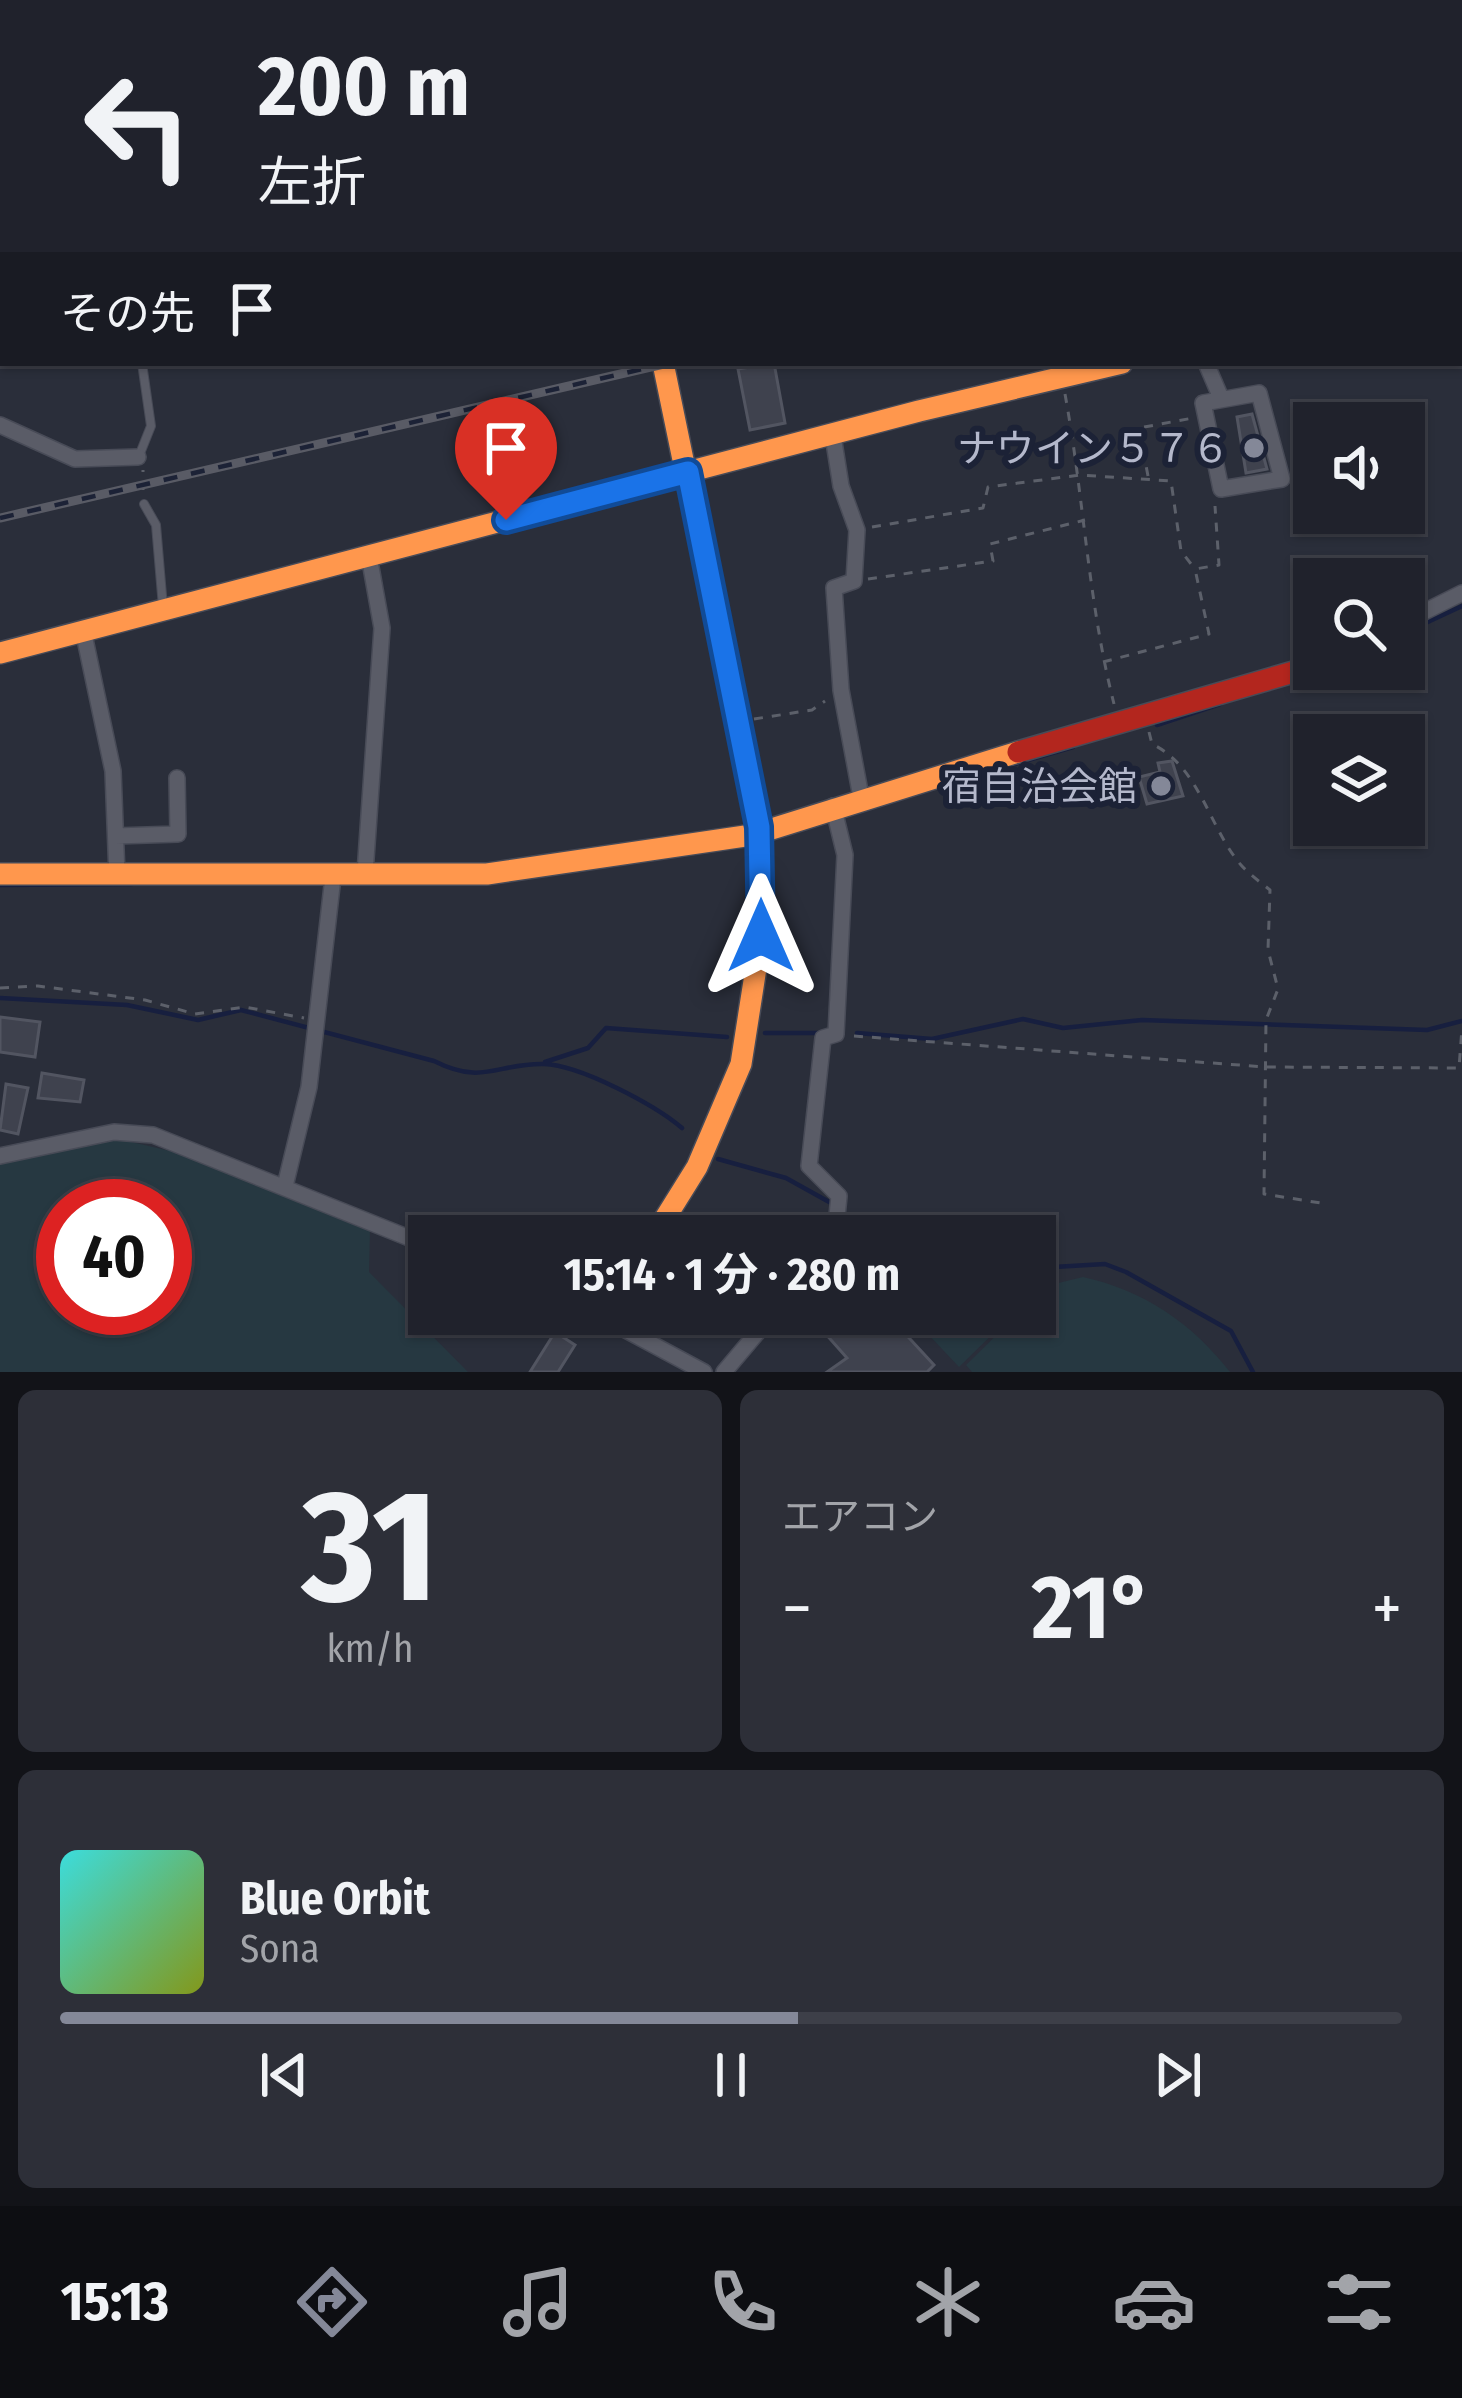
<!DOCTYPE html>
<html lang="ja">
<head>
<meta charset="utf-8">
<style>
  body { margin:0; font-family:"Fira Sans Condensed","Noto Sans JP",sans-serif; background:#2d2f38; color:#f1f3f6; height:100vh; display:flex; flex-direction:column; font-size:45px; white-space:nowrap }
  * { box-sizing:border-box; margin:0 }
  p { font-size:39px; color:#a2a4a9 }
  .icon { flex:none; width:66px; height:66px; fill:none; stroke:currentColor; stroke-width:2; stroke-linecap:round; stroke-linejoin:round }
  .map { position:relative; height:1372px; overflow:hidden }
  .drawer { display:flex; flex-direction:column; gap:18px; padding:18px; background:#121318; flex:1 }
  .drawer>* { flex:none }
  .top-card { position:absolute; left:0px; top:0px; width:1464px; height:366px; box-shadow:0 3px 9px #0004,0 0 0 3px #3d3f48; background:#20222c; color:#f1f3f6; overflow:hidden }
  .controls { position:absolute; left:1293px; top:402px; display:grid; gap:24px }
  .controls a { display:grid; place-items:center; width:132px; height:132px; border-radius:0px; background:#20222c; box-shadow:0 3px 9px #0004,0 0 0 3px #3d3f48; font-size:60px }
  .speed { position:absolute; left:36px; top:1179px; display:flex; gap:24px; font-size:60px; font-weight:700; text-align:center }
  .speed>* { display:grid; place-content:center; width:156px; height:156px; border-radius:50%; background:#20222c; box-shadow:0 3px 9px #0004,0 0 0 3px #3d3f48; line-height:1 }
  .speed .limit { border:18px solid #d22; background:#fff; color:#111 }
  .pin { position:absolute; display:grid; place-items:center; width:102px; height:102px; color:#fff; margin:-123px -51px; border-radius:50% 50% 50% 0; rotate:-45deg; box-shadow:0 0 12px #0007 }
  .pin .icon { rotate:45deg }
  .me { position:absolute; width:132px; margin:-66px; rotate:0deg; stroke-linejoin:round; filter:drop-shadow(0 0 9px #0008) }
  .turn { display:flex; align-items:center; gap:42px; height:252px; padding:0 60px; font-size:54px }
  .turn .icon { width:156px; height:156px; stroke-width:2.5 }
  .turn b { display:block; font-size:84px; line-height:102px }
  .then { display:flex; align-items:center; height:114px; padding:0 60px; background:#0003; gap:24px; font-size:45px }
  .big { font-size:90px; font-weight:700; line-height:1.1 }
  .drawer .widget { flex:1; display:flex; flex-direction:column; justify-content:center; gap:18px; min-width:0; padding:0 42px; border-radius:18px; background:#2d2f38 }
  .drawer .dial { align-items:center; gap:0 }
  .dial b { font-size:156px; line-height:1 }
  .song { display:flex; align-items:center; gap:36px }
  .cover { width:144px; height:144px; border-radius:18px; background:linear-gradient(135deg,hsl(180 70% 55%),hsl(70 70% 35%)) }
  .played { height:12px; border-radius:6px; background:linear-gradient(90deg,#848898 55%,#3d3f48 55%) }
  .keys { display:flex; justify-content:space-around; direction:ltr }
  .heat { display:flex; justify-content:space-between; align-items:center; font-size:66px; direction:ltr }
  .drawer .tiles { flex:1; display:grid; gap:18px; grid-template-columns:1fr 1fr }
  .widget:last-child { grid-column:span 2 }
  .trip { position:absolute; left:408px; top:1215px; width:648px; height:120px; border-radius:0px; background:#20222c; box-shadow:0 3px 9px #0004,0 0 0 3px #3d3f48; font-weight:700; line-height:120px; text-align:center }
  .dock { display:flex; height:192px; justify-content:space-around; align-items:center; background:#0d0e12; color:#a2a4a9 }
  .dock .icon { width:84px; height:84px }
  .dock .selected { color:#848898 }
  .dock b { font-size:54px; color:#f1f3f6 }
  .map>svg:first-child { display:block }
  .green { fill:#263841; fill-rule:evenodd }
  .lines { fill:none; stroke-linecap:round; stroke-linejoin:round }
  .stream { stroke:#171f3f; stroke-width:4.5 }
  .building { fill:#3f424e; stroke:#525561; stroke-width:3 }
  .lane-casing { stroke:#484b57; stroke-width:10 }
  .street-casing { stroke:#484b57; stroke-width:18 }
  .fast-casing { stroke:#484b57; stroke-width:24 }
  .slow-casing { stroke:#484b57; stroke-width:24 }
  .jam-casing { stroke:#484b57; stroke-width:24 }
  .path { stroke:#5c606a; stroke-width:3; stroke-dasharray:9 9; stroke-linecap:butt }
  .lane { stroke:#5a5c67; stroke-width:8 }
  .street { stroke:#5a5c67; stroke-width:15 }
  .fast { stroke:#63d668; stroke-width:21 }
  .slow { stroke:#ff974d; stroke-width:21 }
  .jam { stroke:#b3261e; stroke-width:21 }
  .rail-casing { stroke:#595b65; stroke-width:9 }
  .rail { stroke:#1c2236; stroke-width:4.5; stroke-dasharray:14; stroke-linecap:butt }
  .route-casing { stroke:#114b97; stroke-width:30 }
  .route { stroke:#1a73e8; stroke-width:21 }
  .poi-dot { fill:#848898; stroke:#1c2236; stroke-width:4.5 }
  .labels { text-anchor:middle; stroke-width:12; stroke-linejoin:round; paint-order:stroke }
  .poi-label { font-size:39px; fill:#b4b8cb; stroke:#1c2236; text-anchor:end }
</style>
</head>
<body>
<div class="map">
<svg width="1462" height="1372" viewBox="0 0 1462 1372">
  <rect width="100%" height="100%" fill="#2a2e3a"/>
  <path class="green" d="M110 1137 183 1154 370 1229 369 1272 468 1372H0V1164ZM63 1206H165V1308H63Z
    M1083 1277C1143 1290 1192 1323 1230 1372H972L966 1365 1018 1314H1035V1297L1046 1286Z
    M909 1314H1013L959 1367Z"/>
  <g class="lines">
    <path class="stream" d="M1404 633 1462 606
      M1157 725 1220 704
      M853 811 1073 747
      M0 885 132 884
      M0 998 127 1005 198 1020 241 1010 434 1061C484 1086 496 1063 544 1064 580 1065 655 1105 682 1128
      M765 1033H819
      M857 1033 932 1039 1023 1019 1063 1028 1142 1020 1427 1030 1462 1021
      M545 1062 588 1048 606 1028 727 1037
      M718 1159 786 1178 831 1203
      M849 1217C887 1230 926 1223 962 1236
      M1035 1262 1054 1267 1105 1264 1126 1272 1231 1331 1253 1372"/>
  </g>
  <path class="building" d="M774 363 785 423 750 430 738 369Z
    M1252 414 1267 469 1246 473 1237 417Z
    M1172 761 1183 796 1147 804 1139 777 1160 772 1158 763Z
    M0 1017 40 1022 35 1057 0 1052Z
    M42 1073 84 1080 80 1102 38 1098Z
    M6 1084 28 1088 18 1134 0 1130Z
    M824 1314H887L934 1365 927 1372H827L847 1358 816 1323Z
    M555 1332 575 1345 558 1372H530Z"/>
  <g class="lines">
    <defs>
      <path id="lane" d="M139 456 151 426 142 363
        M144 504 156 525 163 607"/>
      <path id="street" d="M1233 0 1243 3
        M1221 3 1222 0
        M1461 55H1462
        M1206 363 1221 398
        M1259 393 1282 479 1221 489 1203 403Z
        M0 425 75 459 138 457
        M833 436 841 486 857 530 854 581 834 588 841 690 861 797
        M1404 622 1462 593
        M83 630 113 771 117 876
        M833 806 845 855 836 1034 823 1038 809 1166 839 1196 835 1236
        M116 836 178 834 177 778
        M365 873 382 628 369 556
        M0 1156 114 1132 153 1135 429 1246
        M285 1186 309 1087 333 877
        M596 1314 704 1372
        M724 1372 773 1314"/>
      <path id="fast" d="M253 3 265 0
        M0 63 3 62
        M600 1316 601 1314"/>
      <path id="slow" d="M580 0 581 3
        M1461 306H1462
        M0 653 919 411 1122 363
        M0 874H487L752 835 1018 752
        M654 1236 697 1167 741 1064 761 936 759 827 663 363"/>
      <path id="jam" d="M1018 752 1314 666"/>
    </defs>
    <use href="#lane" class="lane-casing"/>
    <use href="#street" class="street-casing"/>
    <use href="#fast" class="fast-casing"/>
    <use href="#slow" class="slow-casing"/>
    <use href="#jam" class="jam-casing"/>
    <path class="path" d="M1065 394C1084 498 1088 602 1114 704
      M1148 476 1139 428 1193 418
      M143 490V470
      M872 527 983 508 988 487 1080 475 1171 481 1181 551 1195 569
      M868 579 993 561 990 544 1085 520
      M1103 662 1209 634 1195 569 1219 565 1215 506
      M754 719 812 710 825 701
      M1149 732 1152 744C1200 767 1209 828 1241 865 1249 874 1260 882 1270 890L1268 950 1278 989 1266 1020 1264 1194 1327 1204
      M0 988 38 986 145 1000 195 1014 245 1007 304 1018
      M854 1036 1265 1067 1459 1068 1462 1028"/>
    <use href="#lane" class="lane"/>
    <use href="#street" class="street"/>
    <use href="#fast" class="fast"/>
    <use href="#slow" class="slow"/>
    <use href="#jam" class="jam"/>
    <defs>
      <path id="rail" d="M1461 197H1462
        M0 518 668 363"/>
    </defs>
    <use href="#rail" class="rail-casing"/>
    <use href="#rail" class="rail"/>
  </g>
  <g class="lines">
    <defs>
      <path id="route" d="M506 520 688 472 759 827 761 936"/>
    </defs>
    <use href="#route" class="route-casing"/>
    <use href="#route" class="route"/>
  </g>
  <g class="poi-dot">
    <circle cx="1254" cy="448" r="12"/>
    <circle cx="1161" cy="786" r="12"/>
  </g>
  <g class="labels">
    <g class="poi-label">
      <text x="1230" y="462">ナウイン５７６</text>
      <text x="1137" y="800">宿自治会館</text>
    </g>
  </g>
</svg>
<div class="controls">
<a><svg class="icon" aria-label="sound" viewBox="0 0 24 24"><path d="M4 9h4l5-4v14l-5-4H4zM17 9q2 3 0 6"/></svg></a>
<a><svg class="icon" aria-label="search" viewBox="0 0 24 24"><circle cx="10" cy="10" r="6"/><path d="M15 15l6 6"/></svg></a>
<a><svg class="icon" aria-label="layers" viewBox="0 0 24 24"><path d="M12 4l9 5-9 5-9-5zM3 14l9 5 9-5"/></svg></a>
</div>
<div class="speed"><div class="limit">40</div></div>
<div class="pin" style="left:506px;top:520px;background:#d93025"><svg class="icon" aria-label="arrive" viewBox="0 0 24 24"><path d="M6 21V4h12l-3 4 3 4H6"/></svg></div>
<svg class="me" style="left:761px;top:936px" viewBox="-20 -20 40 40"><path d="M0-17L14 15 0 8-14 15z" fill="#1a73e8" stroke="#fff" stroke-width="4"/></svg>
<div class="trip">15:14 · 1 分 · 280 m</div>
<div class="top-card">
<div class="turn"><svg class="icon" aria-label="left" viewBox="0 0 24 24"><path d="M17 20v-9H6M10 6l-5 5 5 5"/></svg><div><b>200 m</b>左折</div></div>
<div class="then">その先<svg class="icon" aria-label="arrive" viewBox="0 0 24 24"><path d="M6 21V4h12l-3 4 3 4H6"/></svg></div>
</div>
</div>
<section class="drawer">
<div class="tiles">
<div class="widget dial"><b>31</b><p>km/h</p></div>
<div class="widget"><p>エアコン</p>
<div class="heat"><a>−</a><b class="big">21°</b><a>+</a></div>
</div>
<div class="widget">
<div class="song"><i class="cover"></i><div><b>Blue Orbit</b><p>Sona</p></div></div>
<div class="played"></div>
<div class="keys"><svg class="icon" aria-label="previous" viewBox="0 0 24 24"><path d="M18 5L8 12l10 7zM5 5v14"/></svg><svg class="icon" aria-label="pause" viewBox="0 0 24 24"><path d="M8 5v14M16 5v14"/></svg><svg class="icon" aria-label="next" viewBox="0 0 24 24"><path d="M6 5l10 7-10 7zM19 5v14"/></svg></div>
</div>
</div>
</section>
<nav class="dock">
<b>15:13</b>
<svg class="icon selected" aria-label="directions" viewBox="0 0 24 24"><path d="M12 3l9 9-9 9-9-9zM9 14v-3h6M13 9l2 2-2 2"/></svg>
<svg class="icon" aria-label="music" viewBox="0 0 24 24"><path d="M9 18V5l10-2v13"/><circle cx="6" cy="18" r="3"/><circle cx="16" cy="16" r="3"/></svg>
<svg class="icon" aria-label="phone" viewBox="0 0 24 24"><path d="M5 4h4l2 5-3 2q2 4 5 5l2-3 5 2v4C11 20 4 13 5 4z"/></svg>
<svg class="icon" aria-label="climate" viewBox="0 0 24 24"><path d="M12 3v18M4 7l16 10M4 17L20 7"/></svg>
<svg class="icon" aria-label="car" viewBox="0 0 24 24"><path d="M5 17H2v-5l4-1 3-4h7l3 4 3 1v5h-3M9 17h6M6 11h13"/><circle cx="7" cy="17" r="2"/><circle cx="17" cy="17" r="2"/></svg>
<svg class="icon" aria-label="filters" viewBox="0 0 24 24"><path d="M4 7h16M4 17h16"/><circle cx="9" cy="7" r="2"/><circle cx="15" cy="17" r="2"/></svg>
</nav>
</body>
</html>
